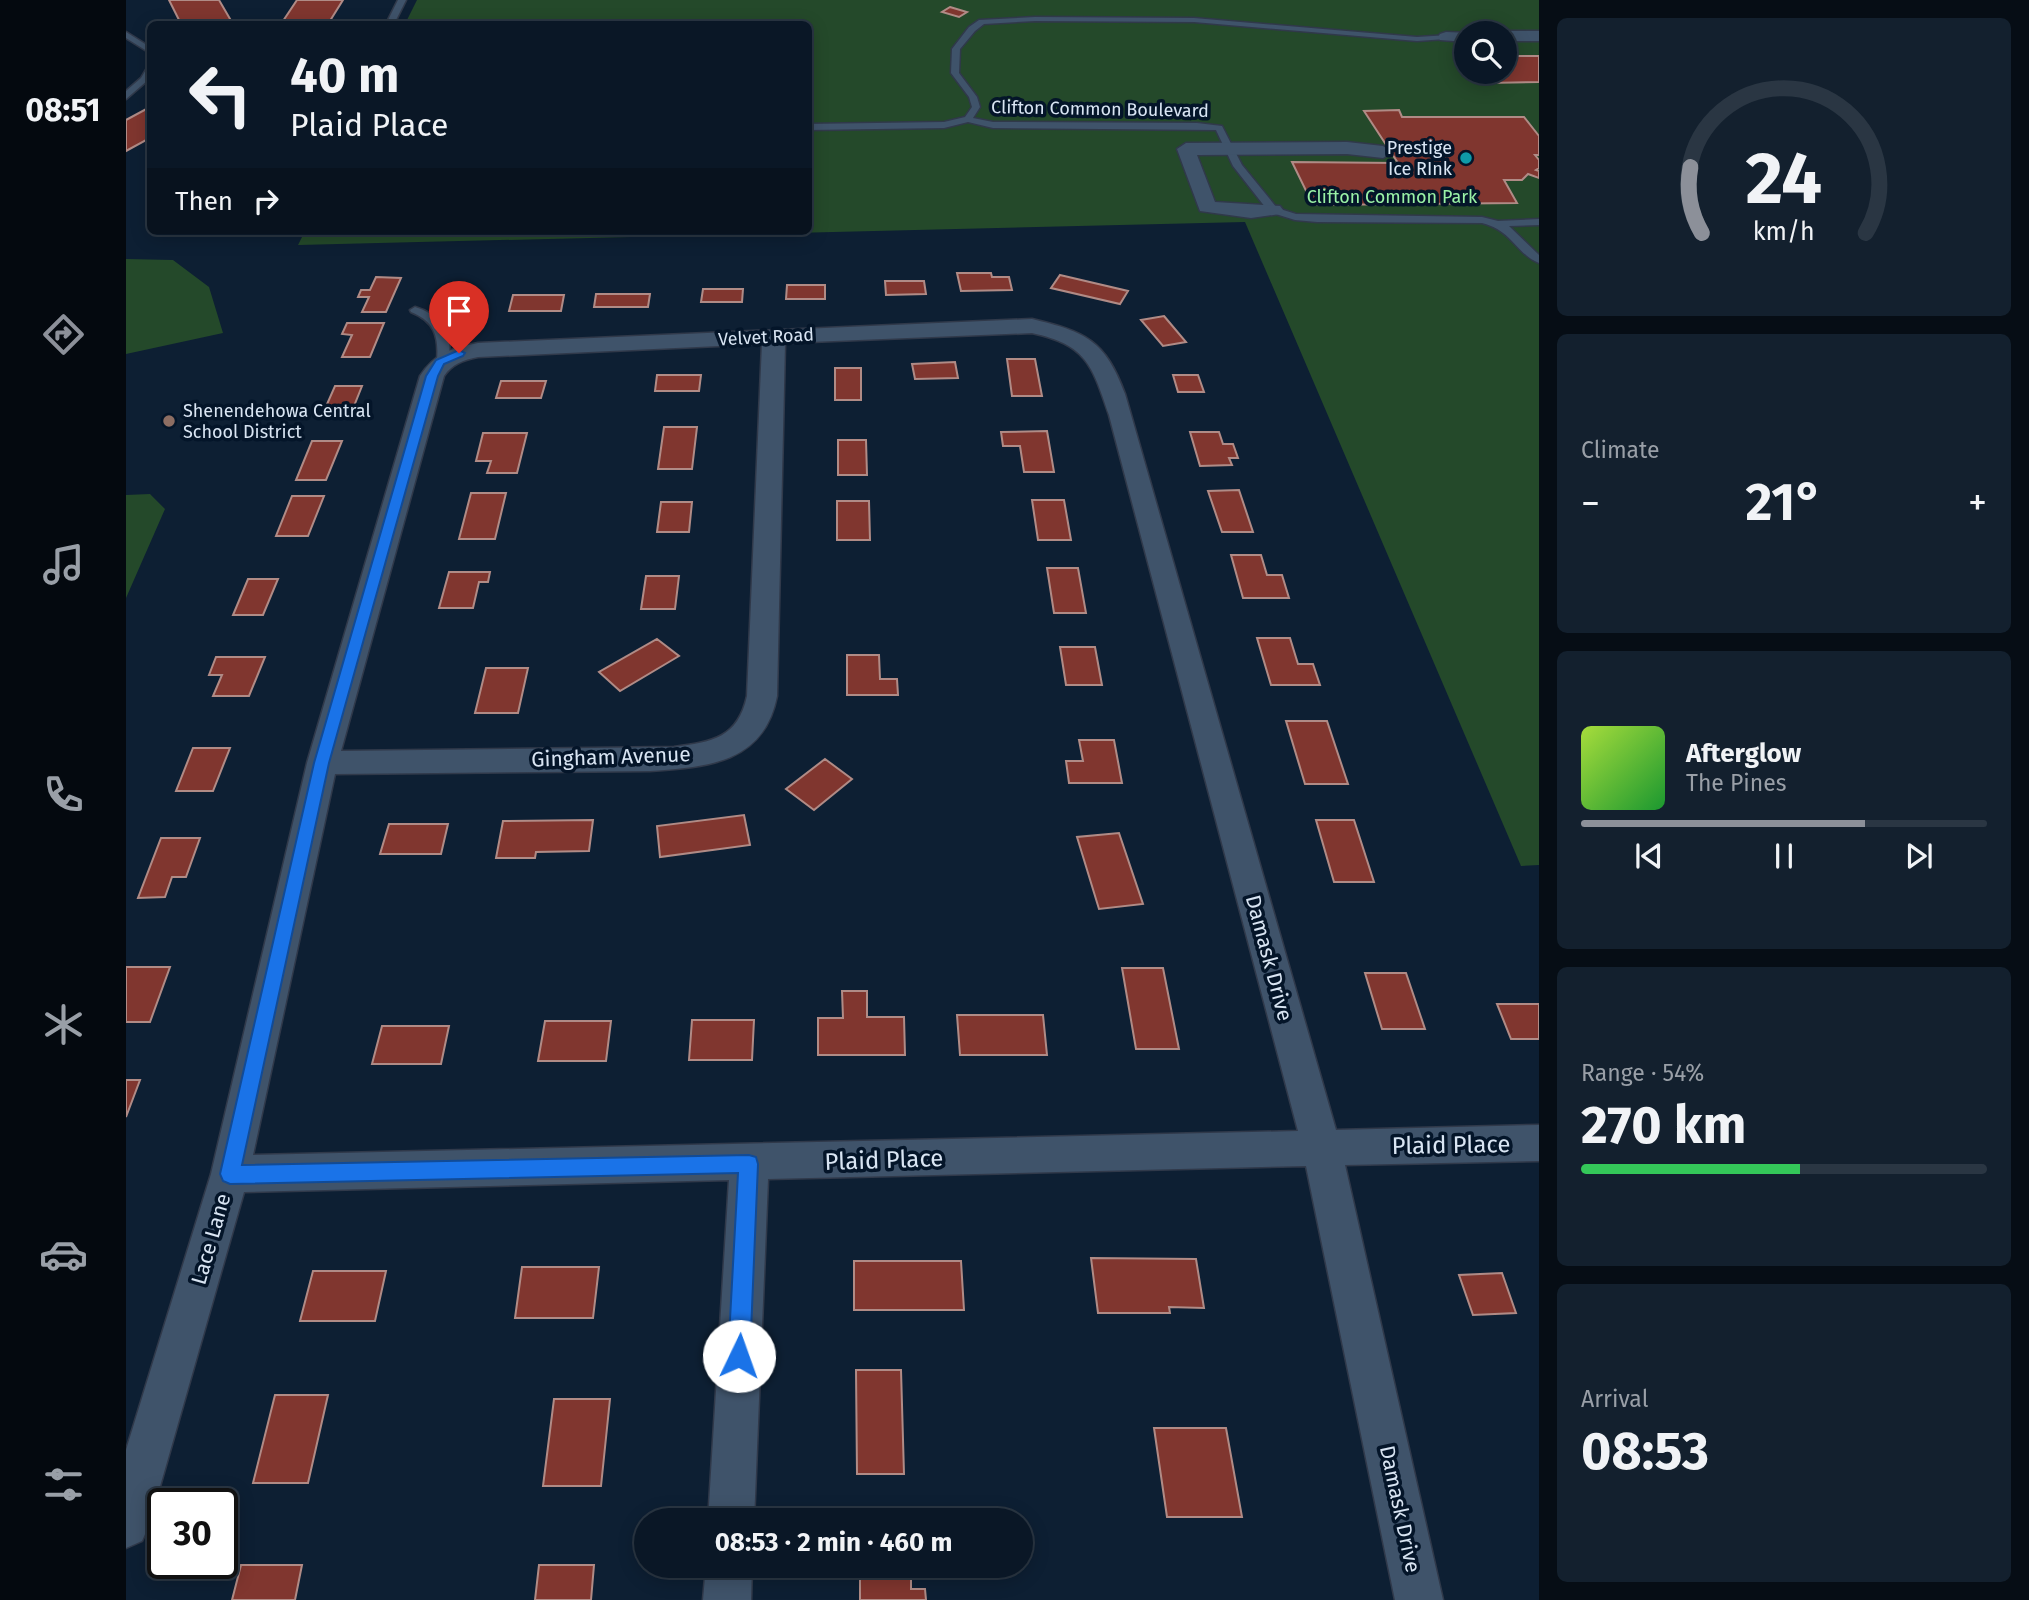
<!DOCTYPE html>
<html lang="en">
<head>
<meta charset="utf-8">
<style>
  body { margin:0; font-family:"Fira Sans",sans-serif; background:#13202e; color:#f1f3f6; height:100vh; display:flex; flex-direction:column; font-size:26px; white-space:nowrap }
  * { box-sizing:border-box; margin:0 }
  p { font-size:23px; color:#999fa7 }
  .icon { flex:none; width:38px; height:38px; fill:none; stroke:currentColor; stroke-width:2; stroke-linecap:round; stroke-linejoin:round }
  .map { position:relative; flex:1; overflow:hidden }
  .panel { display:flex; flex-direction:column; gap:18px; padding:18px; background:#060d15; width:490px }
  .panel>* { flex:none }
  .guide { position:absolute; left:21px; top:21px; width:665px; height:214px; border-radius:10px; box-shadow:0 4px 18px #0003,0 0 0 2px #2a3643; background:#0a1726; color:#f1f3f6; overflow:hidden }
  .buttons { position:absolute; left:1328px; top:21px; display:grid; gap:14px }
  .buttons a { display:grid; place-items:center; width:63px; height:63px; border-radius:50%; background:#0a1726; box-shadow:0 4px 18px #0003,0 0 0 2px #2a3643; font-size:35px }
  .speed { position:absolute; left:21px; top:1488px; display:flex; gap:14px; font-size:35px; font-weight:700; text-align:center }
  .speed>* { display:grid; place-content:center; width:91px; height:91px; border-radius:50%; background:#0a1726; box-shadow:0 4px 18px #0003,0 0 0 2px #2a3643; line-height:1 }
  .speed .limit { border:4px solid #111; border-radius:10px; background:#fff; color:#111 }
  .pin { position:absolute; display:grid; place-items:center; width:60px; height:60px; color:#fff; margin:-72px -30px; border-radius:50% 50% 50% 0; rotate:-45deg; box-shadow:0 0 7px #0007 }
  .pin .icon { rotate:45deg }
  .me { position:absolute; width:77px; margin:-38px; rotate:3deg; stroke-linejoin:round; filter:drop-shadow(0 0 5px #0008) }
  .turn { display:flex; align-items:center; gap:24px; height:147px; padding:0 28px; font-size:32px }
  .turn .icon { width:91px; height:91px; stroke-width:2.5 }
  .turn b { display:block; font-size:49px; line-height:60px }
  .then { display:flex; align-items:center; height:66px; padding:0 28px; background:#0003; gap:14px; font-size:26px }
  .big { font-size:52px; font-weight:700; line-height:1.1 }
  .panel .tile { flex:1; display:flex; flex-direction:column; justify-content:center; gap:10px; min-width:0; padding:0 24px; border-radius:10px; background:#13202e }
  .panel .dial { align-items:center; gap:0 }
  .dial svg { height:182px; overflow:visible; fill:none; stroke:#2a3643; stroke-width:7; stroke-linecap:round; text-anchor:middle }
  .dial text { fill:#f1f3f6; stroke:none }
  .song { display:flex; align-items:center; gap:21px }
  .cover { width:84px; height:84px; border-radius:10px; background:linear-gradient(135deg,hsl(80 70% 55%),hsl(130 70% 35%)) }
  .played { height:7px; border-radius:4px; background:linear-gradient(90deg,#8c9099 70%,#2a3643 70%) }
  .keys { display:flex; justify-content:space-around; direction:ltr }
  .heat { display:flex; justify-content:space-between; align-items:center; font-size:38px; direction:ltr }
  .charge { height:10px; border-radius:5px; background:linear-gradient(90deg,#34c759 54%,#2a3643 0) }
  .trip { position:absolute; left:508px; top:1508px; width:399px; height:70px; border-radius:35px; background:#0a1726; box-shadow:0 4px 18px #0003,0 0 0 2px #2a3643; font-weight:700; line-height:70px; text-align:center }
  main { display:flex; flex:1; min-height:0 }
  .tab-bar { display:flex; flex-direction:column; width:126px; justify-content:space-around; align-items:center; background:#04090f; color:#999fa7 }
  .tab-bar .icon { width:49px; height:49px }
  .tab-bar .on { color:#8c9099 }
  .tab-bar b { font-size:32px; color:#f1f3f6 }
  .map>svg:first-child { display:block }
  .green { fill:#24492a; fill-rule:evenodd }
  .building { fill:#80362f; stroke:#b08b86; stroke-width:2 }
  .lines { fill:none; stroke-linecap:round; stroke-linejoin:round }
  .lane-casing { stroke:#30394a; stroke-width:3 }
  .street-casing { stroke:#30394a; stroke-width:3 }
  .lane { fill:#3f536a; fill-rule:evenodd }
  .street { fill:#3f536a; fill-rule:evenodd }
  .route { fill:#1a73e8; stroke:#114b97; stroke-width:2 }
  .culture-dot { fill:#0f9aa8; stroke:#041529; stroke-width:2.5 }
  .education-dot { fill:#8d6e63; stroke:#041529; stroke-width:2.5 }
  .labels { text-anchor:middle; stroke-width:7; stroke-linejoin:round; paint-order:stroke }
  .far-street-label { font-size:18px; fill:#d9e5f3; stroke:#041529 }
  .far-poi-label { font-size:18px; fill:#d9e5f3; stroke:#041529; text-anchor:end }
  .far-park-label { font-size:18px; fill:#9af2a6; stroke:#041529 }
  .street-label { font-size:21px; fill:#d9e5f3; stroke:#041529 }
  .near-street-label { font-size:24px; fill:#d9e5f3; stroke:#041529 }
</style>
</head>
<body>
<main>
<nav class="tab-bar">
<b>08:51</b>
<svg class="icon on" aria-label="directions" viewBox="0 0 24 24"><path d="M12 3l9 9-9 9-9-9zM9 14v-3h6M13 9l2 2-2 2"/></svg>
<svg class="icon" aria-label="music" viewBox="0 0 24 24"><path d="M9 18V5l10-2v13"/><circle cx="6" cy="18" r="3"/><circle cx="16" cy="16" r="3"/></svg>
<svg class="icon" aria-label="phone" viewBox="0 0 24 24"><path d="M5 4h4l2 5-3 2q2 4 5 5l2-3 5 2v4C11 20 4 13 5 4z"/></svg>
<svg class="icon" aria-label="climate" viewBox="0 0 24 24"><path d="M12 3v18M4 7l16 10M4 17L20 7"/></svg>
<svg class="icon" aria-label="car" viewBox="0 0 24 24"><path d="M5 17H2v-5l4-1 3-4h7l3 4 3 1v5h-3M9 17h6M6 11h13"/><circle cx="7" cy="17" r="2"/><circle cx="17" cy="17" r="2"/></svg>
<svg class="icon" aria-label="filters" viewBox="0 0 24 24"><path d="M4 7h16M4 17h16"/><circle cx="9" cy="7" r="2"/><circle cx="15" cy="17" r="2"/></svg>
</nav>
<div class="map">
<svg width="1413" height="1600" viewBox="0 0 1413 1600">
  <rect width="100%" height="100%" fill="#0d1f33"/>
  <path class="green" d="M291 0H1413V865L1395 866 1119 222 172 245 179 231H682V24H279ZM1340 33H1379V72H1340Z
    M0 259 47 260 83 287 97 333 0 354Z
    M24 494 39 509 0 598V495Z"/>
  <path class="building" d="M43 0H93L107 24H55Z
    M171 0H217L202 24H155Z
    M824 7 841 12 833 17 816 12Z
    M1380 56H1413V82L1361 83 1351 80 1345 72H1379V64H1387Z
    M24 107V138L0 151V120Z
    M1273 110 1276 117H1398L1413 136V155H1409L1413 160V168L1410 170 1413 171V178L1402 174 1396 180H1378L1391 203 1187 205 1166 162 1272 163 1238 111Z
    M831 273H865L866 277H883L886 290 835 291Z
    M934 275 1002 291 994 304 925 288Z
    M250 277 275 278 260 312H236L243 297H232L235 290H244Z
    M759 281H798L800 294 760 295Z
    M661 285H699V299H660Z
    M577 289H617L616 302H575Z
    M470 294H524L522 307H468Z
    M387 295H438L435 311H383Z
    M1038 316 1060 342 1037 346 1015 320Z
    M221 323H258L244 357H216L226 335 216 334Z
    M881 359H909L916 396H886Z
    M829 362 832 378 789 379 786 364Z
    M709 368H735V400H709Z
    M531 375H575L573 391H529Z
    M1047 375H1072L1078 392H1052Z
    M375 381H420L415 398H370Z
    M209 386H236L226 411H198Z
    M538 427H571L566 469H532Z
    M921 431 928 472H898L894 446H877L875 432Z
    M1064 432H1093L1097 444H1107L1112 458H1103L1106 465 1074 466Z
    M357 433H401L391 473H361L365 461H350Z
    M712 440H740L741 475H712Z
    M186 441H216L200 480H170Z
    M1113 490 1127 532H1096L1082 491Z
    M345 493H380L369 539H333Z
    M166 496H198L182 536H150Z
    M906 500H938L945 540H912Z
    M711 501H743L744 540H711Z
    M535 502H566L563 532H531Z
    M1105 555H1135L1141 575H1156L1163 598H1117Z
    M921 568H952L960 613H928Z
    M323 572H364L362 582H353L347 608H313Z
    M520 576H553L549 609H515Z
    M122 579H152L137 615H107Z
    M1131 638H1164L1172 664H1187L1194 685H1145Z
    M531 639 553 656 494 691 473 672Z
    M934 647H969L976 685H940Z
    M721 655H753L754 679H771L772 695H721Z
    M90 657H139L123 696H87L96 675H83Z
    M360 668H402L392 713H349Z
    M1160 721H1201L1222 784H1179Z
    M953 740H988L996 783H943L940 761H957Z
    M67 748H104L87 791H50Z
    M699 759 726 779 688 810 660 789Z
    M618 815 624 845 534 857 531 826Z
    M467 820 463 851 410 852 409 858H370L377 821Z
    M1190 820H1228L1248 882H1208Z
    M263 824H322L315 854H254Z
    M993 833 1017 904 973 909 951 837Z
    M35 838H74L60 877H46L39 897 12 898Z
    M0 967H44L24 1022H0Z
    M996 968H1037L1053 1049H1010Z
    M1239 973H1280L1299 1029H1256Z
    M716 991H741V1017H778L779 1055H692V1018H717Z
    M1371 1004H1413V1039H1385Z
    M831 1015H917L921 1055H834Z
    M566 1020H628L626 1060H563Z
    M419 1021H485L480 1061H412Z
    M256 1026H323L315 1064H246Z
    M0 1080H14L0 1117Z
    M965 1258 1070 1259 1078 1308 1043 1307 1044 1313H972Z
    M728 1261H835L838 1310H728Z
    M396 1267H473L467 1318H389Z
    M187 1271H260L249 1321H174Z
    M1376 1273 1390 1313 1347 1315 1333 1275Z
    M730 1370H775L778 1474H731Z
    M149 1395H202L182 1483H127Z
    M428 1399H484L475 1486H417Z
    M1028 1428H1100L1116 1517H1041Z
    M115 1565H176L169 1600H106Z
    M413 1565H468L465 1600H409Z
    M734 1566H785V1589H799L800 1600H734Z"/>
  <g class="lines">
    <defs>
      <path id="lane" d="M272 0H280L268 24H260Z
        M909 17 1068 18 1291 37 1323 35V39H1320L1291 41 1068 22 909 21 858 24 849 31 834 49 833 73 851 97 854 107 847 118 867 122 1071 123 1096 126 1116 165 1151 208 1170 214 1356 217 1372 221 1413 219V225L1383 226 1413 255V263C1389 253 1387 231 1356 223L1191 222 1169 220 1143 212 1107 166 1090 130 867 128 842 122 818 128 682 130V124L818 122 839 117 846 107 843 97 825 73 826 49 843 27 853 20Z
        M0 32 24 47V53L0 38Z
        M21 68H24L22 80 0 99V91L15 78Z
        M289 307C314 314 330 336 321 362L311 360C313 336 308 321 285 312L284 310Z"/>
      <path id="street" d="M1379 31H1413V41H1379V33H1373Z
        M1320 32 1345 33H1340V42L1314 40 1312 37 1314 34Z
        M1221 142 1257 146 1266 152 1257 158 1221 154 1071 155 1089 202 1154 206 1157 210 1154 214 1125 218 1074 211 1051 149 1060 143Z
        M906 319C960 332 979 340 999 394L1210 1130 1413 1125V1161L1219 1165 1317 1600H1269L1180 1166 642 1179 628 1521H582L603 1180 118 1192 23 1525 16 1541 0 1548V1450L85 1174 181 763 294 376C309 353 326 348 352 343ZM906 333C961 345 966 365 983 415L1172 1131 127 1155 209 774 524 771C582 767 638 763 651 696L659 343ZM636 344 621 696C612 738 586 742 548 747L215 751 318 376C326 364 337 360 352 357Z
        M580 1566H626L625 1600H577Z"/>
    </defs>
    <use href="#lane" class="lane-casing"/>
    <use href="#street" class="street-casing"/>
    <use href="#lane" class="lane"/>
    <use href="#street" class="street"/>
  </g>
  <path class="route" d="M333 350 339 353 337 356 318 364 312 376 203 763 116 1165 623 1155 630 1157 632 1164 624 1356 621 1364 613 1367 606 1364 602 1356 612 1173 104 1184 97 1181 94 1174 188 763 300 376 310 360Z"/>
  <circle class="culture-dot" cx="1340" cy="158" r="7"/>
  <circle class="education-dot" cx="43" cy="421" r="7"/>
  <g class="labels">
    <g class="far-street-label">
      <text transform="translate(974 109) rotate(1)" y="6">Clifton Common Boulevard</text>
      <text transform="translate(640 337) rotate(-3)" y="6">Velvet Road</text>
    </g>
    <g class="far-poi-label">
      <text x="1326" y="154">Prestige<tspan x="1326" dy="21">Ice RInk</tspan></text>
      <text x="57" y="417" text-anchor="start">Shenendehowa Central<tspan x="57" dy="21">School District</tspan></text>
    </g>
    <g class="far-park-label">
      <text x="1266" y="203">Clifton Common Park</text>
    </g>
    <g class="street-label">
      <text transform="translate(485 757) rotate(-2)" y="7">Gingham Avenue</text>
      <text transform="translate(1143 958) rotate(75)" y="7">Damask Drive</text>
      <text transform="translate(85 1239) rotate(-74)" y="7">Lace Lane</text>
      <text transform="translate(1274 1509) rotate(78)" y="7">Damask Drive</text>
    </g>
    <g class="near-street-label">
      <text transform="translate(1325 1145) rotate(-1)" y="8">Plaid Place</text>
      <text transform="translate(758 1160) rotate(-2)" y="8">Plaid Place</text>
    </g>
  </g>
</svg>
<div class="buttons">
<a><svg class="icon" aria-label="search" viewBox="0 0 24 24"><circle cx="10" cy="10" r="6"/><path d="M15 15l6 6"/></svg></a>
</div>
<div class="speed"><div class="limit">30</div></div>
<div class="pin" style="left:333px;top:353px;background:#d93025"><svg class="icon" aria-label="arrive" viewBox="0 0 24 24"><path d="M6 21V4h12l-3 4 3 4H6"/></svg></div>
<svg class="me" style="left:613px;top:1356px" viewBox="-20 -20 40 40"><circle r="19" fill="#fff"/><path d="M0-13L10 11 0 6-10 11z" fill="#1a73e8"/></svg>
<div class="trip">08:53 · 2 min · 460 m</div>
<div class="guide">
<div class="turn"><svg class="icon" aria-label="left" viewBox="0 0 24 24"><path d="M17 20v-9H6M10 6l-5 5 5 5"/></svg><div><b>40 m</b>Plaid Place</div></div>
<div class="then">Then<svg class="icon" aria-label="right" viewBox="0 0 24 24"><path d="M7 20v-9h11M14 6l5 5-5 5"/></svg></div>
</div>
</div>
<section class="panel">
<div class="tile dial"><svg viewBox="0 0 100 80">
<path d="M14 69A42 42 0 1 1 86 69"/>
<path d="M14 69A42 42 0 0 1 9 40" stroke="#8c9099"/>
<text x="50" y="56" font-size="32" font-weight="700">24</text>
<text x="50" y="72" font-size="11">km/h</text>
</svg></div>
<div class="tile"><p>Climate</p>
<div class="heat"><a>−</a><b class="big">21°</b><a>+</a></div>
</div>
<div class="tile">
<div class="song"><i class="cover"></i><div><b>Afterglow</b><p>The Pines</p></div></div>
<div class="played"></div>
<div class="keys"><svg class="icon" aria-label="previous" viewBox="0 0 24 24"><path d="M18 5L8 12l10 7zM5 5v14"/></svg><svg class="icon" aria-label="pause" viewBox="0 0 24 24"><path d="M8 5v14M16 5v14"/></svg><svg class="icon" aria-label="next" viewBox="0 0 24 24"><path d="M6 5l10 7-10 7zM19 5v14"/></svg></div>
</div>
<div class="tile"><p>Range · 54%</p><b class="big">270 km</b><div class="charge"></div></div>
<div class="tile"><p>Arrival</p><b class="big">08:53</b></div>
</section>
</main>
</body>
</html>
